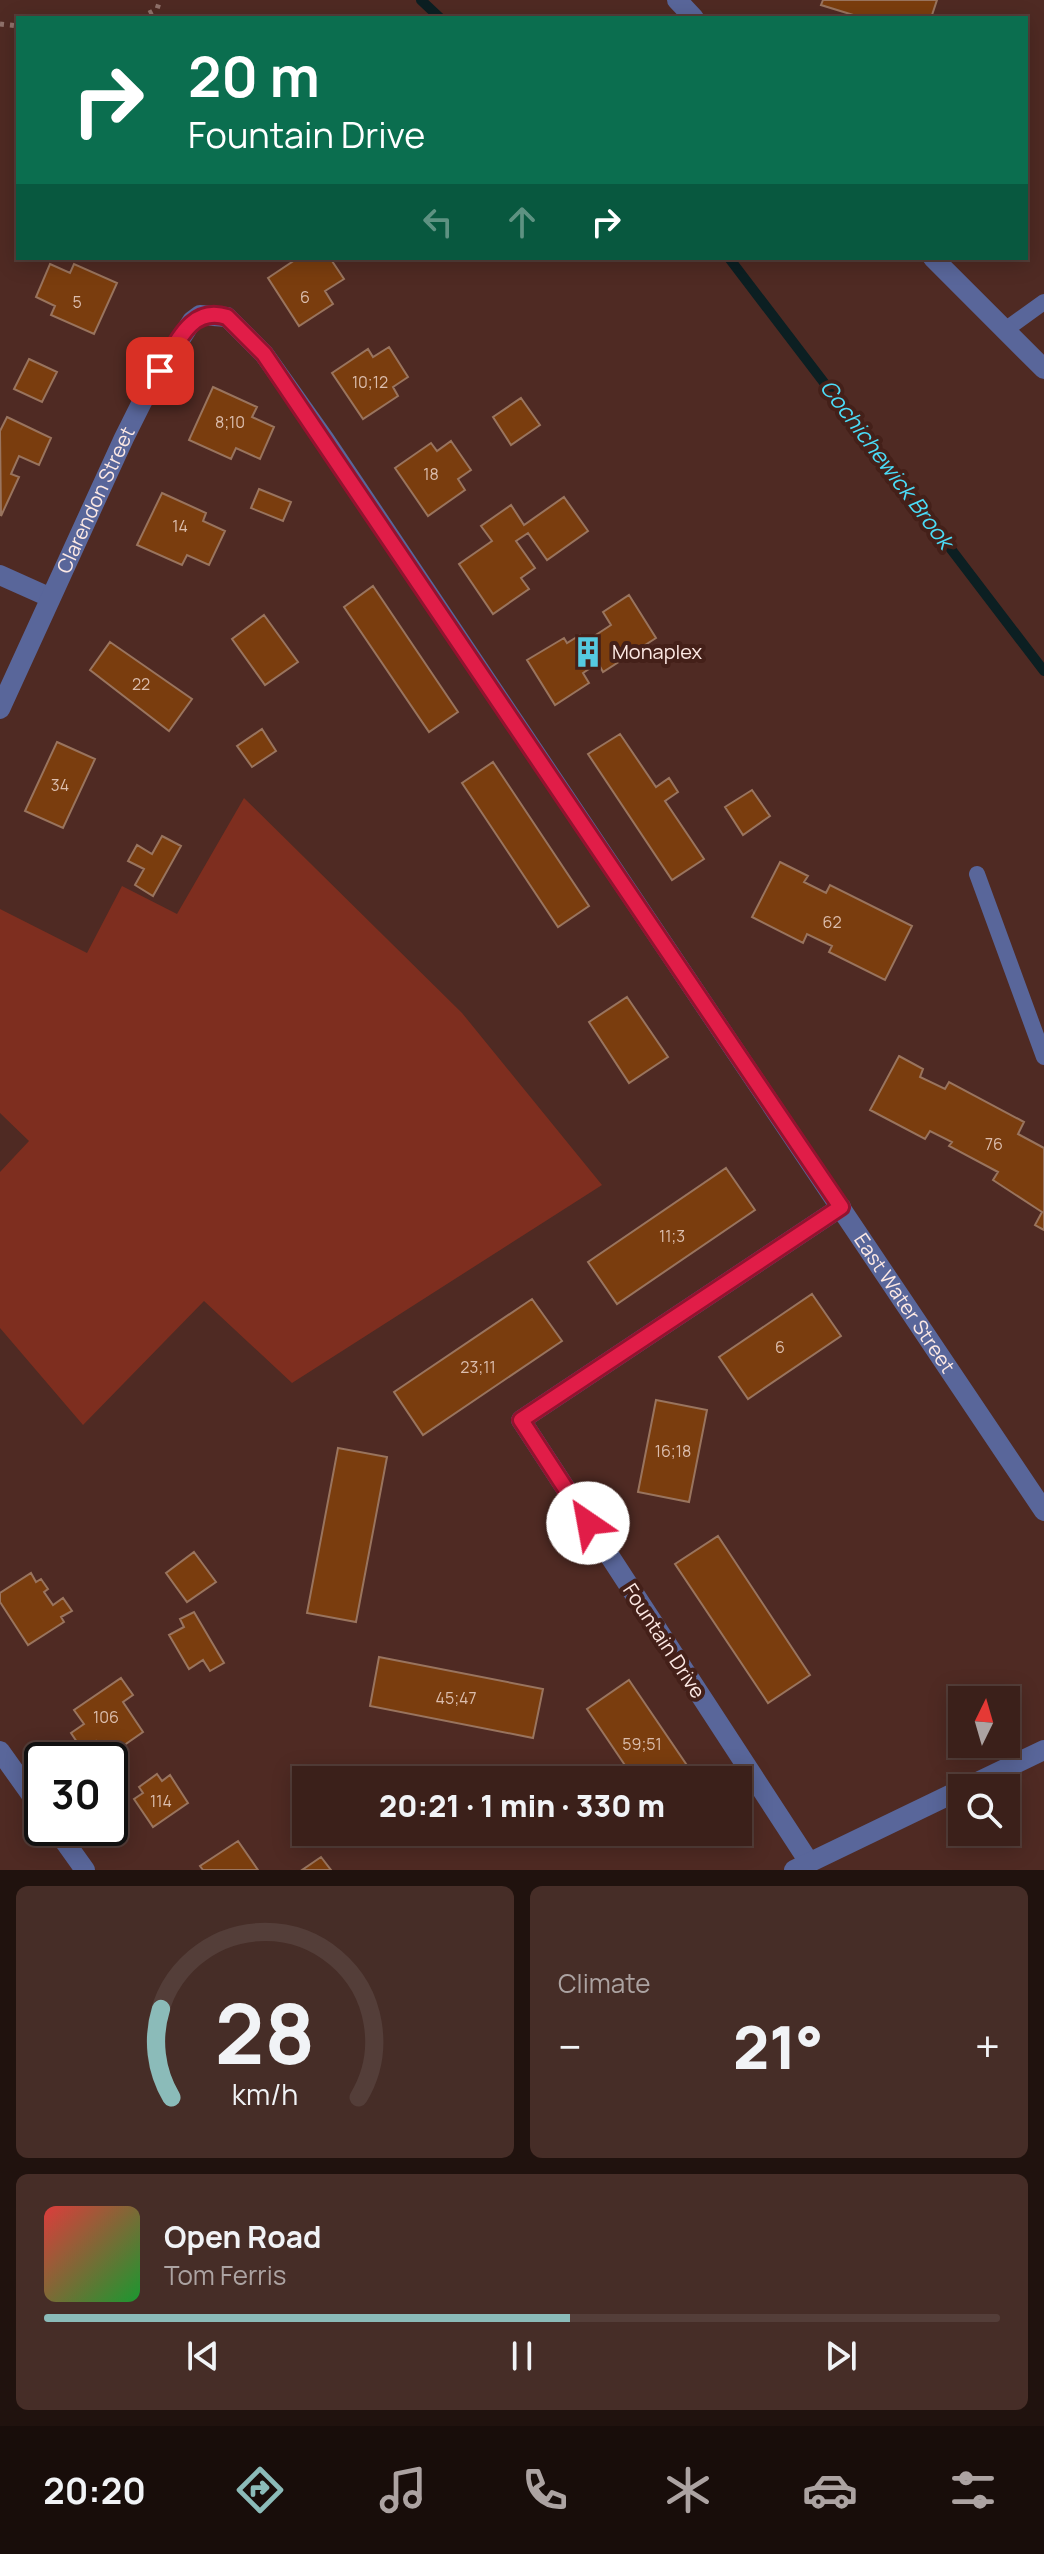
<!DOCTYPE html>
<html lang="en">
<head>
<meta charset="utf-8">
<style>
  body { margin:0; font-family:Manrope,sans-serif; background:#462d27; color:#f1f3f6; height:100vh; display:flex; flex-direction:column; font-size:30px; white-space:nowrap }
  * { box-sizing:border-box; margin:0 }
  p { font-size:26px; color:#aca3a2 }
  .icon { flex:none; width:44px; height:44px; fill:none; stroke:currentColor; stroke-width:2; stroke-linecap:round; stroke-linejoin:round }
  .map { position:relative; height:1870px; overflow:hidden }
  .drawer { display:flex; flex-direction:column; gap:16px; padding:16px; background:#20120e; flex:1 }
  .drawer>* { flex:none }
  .guide { position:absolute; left:16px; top:16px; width:1012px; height:244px; border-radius:0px; box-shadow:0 4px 20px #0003,0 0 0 2px #543e39; background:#0b6e4f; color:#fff; overflow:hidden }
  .needle { width:52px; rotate:5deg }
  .controls { position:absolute; left:948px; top:1686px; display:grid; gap:16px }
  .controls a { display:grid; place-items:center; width:72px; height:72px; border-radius:0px; background:#3b201a; box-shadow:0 4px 20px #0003,0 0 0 2px #543e39; font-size:40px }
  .speed { position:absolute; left:24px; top:1742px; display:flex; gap:16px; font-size:40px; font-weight:700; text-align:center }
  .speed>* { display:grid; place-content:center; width:104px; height:104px; border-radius:50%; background:#3b201a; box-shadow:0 4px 20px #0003,0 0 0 2px #543e39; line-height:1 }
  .speed .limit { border:4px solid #111; border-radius:12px; background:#fff; color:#111 }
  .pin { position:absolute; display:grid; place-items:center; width:68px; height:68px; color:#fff; margin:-34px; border-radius:16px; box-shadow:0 4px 12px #0006 }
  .me { position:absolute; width:88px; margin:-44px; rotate:327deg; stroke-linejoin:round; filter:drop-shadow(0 0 6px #0008) }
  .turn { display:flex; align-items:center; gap:28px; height:168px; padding:0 40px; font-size:36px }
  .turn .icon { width:104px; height:104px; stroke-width:2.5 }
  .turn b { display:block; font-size:56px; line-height:68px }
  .lanes { display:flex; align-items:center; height:76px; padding:0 40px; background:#0003; justify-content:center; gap:40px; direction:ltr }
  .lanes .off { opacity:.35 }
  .big { font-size:60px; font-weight:800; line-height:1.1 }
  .drawer .widget { flex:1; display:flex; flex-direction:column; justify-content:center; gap:12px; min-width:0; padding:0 28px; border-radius:12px; background:#462d27 }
  .drawer .dial { align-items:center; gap:0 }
  .dial svg { height:208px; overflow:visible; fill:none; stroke:#543e39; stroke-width:7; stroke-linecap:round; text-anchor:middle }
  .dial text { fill:#f1f3f6; stroke:none }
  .song { display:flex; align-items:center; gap:24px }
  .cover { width:96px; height:96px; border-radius:12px; background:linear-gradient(135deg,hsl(0 70% 55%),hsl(130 70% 35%)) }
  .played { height:8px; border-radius:4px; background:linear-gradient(90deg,#8bbbb9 55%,#543e39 55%) }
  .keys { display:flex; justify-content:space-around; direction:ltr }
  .heat { display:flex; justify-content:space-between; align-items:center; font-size:44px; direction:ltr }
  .drawer .tiles { flex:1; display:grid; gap:16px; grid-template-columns:1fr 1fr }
  .widget:last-child { grid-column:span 2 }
  .trip { position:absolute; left:292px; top:1766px; width:460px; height:80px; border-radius:0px; background:#3b201a; box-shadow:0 4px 20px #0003,0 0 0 2px #543e39; font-weight:800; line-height:80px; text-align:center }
  .menu { display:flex; height:128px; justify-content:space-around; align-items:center; background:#180d0a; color:#aca3a2 }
  .menu .icon { width:56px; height:56px }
  .menu .on { color:#8bbbb9 }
  .menu b { font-size:36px; color:#f1f3f6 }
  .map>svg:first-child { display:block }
  .green { fill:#7e2e1f }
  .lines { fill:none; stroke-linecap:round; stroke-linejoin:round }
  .stream { stroke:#0c1f22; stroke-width:10 }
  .building { fill:#7a3d0e; stroke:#99745e; stroke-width:2 }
  .path { stroke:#8f716a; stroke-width:5; stroke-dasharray:4 6; stroke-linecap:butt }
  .service { stroke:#59669a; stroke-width:16 }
  .minor { stroke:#59669a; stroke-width:20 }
  .route-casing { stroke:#92132f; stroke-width:20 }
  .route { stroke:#e11d48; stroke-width:14 }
  .labels { text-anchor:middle; stroke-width:8; stroke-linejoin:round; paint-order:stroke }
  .number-label { font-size:16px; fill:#dcbeae }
  .street-label { font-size:20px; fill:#fde9e4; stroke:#442019 }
  .poi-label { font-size:20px; fill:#fde9e4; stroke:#442019; text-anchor:start }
  .water-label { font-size:22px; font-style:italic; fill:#4bdcf7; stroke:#442019 }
</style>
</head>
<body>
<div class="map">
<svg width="1044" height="1870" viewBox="0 0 1044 1870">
  <rect width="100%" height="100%" fill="#4f2a23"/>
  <path class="green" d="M244 798 462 1013 602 1185 292 1383 204 1301 83 1425 0 1328V1172L29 1141 0 1113V909L87 953 122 886 177 914Z"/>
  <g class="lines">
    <path class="stream" d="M421 0 440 18
      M729 258 1044 671"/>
  </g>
  <path class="building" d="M823 0H937L931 18H863L821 5Z
    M298 258H330L344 279 325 291 333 304 299 326 268 278Z
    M50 264 70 273 74 264 117 283 94 334 51 315 55 306 36 297Z
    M389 347 408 377 393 387 398 396 363 419 332 373 368 349 373 357Z
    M29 359 57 372 42 402 14 389Z
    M213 387 257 407 252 417 274 427 260 459 236 448 231 459 189 440Z
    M521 398 540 425 511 445 493 417Z
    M7 417 51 438 39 465 19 456 11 474 19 477 1 516 0 431Z
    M451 441 471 470 458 479 465 490 428 516 395 468 431 443 437 451Z
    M259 489 291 502 283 521 251 508Z
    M162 493 206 513 203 521 225 531 209 565 187 555 182 565 137 545Z
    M564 497 588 531 547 560 528 533 516 541 535 568 521 578 529 589 493 614 459 564 492 541 481 526 511 505 524 525Z
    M373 586 458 712 429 732 344 607Z
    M629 595 656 638 603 672 598 663 583 673 589 683 555 705 527 660 564 638 567 643 580 635 585 642 611 625 603 612Z
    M264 615 298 662 265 685 232 639Z
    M110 642 192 699 169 731 90 670Z
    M262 729 276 751 252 767 237 746Z
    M620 734 656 787 669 778 678 792 665 801 704 859 672 880 588 754Z
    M57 742 95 759 63 828 25 811Z
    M493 762 589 906 558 927 462 783Z
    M752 790 770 816 743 835 725 807Z
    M162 836 181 846 153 896 135 885 144 869 128 861 137 845 152 854Z
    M780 862 808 876 804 882 826 893 830 885 912 926 885 980 829 952 832 946 807 934 803 943 752 917Z
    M627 997 668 1057 629 1083 589 1022Z
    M899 1056 923 1069 920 1077 945 1089 949 1082 1024 1122 1018 1134 1044 1148V1230L1035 1225 1042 1212 993 1180 998 1172 949 1146 952 1142 930 1131 925 1139 870 1110Z
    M726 1168 755 1210 617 1304 588 1262Z
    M812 1294 841 1336 748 1399 719 1357Z
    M532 1299 562 1341 423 1435 394 1392Z
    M656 1400 707 1410 689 1502 638 1492Z
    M338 1448 387 1457 356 1622 307 1613Z
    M718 1536 810 1675 768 1703 675 1564Z
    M194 1552 216 1582 187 1602 166 1573Z
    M31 1573 36 1582 41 1579 48 1589 44 1592 53 1605 63 1598 72 1611 61 1617 64 1622 28 1645 0 1602V1593Z
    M194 1612 224 1663 210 1671 203 1660 189 1669 169 1635 184 1627 180 1619Z
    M379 1657 543 1689 533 1738 370 1706Z
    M121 1678 133 1695 123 1702 143 1732 107 1757 96 1741 83 1751 71 1733 84 1724 74 1710Z
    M629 1680 697 1780H635L587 1709Z
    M157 1774 162 1781 170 1775 188 1803 153 1827 134 1799 143 1793 139 1787Z
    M670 1832H699L679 1845Z
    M238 1841 258 1870H203L200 1866Z
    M321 1857 331 1870H302Z"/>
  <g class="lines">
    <path class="path" d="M140 18 157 9 160 0
      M0 24 18 26"/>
    <path class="service" d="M1005 330 1044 302
      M977 874 1044 1057"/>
    <g class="minor">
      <path d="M677 0 694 18"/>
      <path d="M933 258 1044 369"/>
      <path d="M0 575 49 597"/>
      <path id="s1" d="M0 709 124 438 147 392 192 321 200 315 227 317 264 354 325 440 1044 1511"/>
      <path d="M0 1751 42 1810"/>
      <path d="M965 1788 1044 1750"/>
      <path d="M55 1828 85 1870"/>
      <path d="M809 1862 521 1420 841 1207"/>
      <path d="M794 1870 962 1789"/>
    </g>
  </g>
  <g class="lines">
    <defs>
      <path id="route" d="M160 371C177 344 190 305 227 317L264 354 841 1207 521 1420 588 1523"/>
    </defs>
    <use href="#route" class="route-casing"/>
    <use href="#route" class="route"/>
  </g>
  <defs>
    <symbol id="building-bare" viewBox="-9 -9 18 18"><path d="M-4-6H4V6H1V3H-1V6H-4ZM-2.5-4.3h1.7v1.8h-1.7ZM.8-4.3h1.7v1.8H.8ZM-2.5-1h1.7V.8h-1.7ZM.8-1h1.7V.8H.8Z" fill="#55cae0" stroke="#442019" stroke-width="2.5" paint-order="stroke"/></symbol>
  </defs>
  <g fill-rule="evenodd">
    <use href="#building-bare" x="566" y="630" width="44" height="44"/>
  </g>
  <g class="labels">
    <g class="number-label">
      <text x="305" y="303">6</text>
      <text x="77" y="308">5</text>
      <text x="370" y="388">10;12</text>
      <text x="230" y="428">8;10</text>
      <text x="431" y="480">18</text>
      <text x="180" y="532">14</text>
      <text x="141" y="690">22</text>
      <text x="60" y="791">34</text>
      <text x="832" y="928">62</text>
      <text x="994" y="1150">76</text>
      <text x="672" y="1242">11;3</text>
      <text x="780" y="1353">6</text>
      <text x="478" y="1373">23;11</text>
      <text x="673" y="1457">16;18</text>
      <text x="456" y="1704">45;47</text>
      <text x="106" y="1723">106</text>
      <text x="642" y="1750">59;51</text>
      <text x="161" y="1807">114</text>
    </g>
    <g class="street-label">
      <text dy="7" stroke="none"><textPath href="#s1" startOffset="230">Clarendon Street</textPath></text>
      <text dy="7" stroke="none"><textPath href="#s1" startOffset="1668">East Water Street</textPath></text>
      <text transform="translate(664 1641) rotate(57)" y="7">Fountain Drive</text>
    </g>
    <g class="poi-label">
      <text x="612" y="659">Monaplex</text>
    </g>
    <g class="water-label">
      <text transform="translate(887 464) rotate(53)" y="8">Cochichewick Brook</text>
    </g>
  </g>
</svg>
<div class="controls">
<a><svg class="needle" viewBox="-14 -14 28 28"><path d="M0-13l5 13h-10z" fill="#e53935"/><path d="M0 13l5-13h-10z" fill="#aca3a2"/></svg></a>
<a><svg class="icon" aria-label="search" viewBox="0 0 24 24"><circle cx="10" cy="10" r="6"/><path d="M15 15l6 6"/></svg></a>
</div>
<div class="speed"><div class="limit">30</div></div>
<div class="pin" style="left:160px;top:371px;background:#d93025"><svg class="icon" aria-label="arrive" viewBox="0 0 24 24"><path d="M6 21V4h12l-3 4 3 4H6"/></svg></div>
<svg class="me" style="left:588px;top:1523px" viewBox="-20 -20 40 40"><circle r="19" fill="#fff"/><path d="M0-13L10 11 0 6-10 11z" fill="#e11d48"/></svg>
<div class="trip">20:21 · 1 min · 330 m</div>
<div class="guide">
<div class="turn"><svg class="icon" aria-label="right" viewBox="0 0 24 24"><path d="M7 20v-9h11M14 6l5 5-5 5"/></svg><div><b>20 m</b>Fountain Drive</div></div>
<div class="lanes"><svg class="icon off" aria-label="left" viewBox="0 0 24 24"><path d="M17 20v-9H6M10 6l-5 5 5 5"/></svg><svg class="icon off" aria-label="ahead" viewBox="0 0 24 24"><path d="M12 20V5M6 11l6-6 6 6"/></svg><svg class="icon" aria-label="right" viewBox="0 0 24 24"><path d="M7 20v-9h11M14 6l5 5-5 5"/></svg></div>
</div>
</div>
<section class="drawer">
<div class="tiles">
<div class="widget dial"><svg viewBox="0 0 100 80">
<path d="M14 69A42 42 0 1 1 86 69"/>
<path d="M14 69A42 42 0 0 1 10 35" stroke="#8bbbb9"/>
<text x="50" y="56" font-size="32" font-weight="700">28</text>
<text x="50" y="72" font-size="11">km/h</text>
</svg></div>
<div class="widget"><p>Climate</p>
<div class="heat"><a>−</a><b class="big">21°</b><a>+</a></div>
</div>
<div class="widget">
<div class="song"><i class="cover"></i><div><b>Open Road</b><p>Tom Ferris</p></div></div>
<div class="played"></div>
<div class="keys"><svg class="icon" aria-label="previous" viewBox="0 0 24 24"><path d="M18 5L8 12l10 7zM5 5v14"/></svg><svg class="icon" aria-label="pause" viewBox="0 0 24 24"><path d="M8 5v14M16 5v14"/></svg><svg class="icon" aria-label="next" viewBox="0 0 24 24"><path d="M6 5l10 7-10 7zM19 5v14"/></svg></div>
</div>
</div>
</section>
<nav class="menu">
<b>20:20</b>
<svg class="icon on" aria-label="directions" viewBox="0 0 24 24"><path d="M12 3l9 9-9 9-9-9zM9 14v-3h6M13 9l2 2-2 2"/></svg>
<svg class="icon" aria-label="music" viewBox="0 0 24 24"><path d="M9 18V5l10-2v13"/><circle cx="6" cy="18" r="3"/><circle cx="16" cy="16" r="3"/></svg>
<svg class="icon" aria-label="phone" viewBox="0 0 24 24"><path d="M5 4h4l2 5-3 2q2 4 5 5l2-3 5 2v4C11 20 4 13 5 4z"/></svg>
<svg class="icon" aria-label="climate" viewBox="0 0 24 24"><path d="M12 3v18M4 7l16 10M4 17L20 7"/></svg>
<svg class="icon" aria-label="car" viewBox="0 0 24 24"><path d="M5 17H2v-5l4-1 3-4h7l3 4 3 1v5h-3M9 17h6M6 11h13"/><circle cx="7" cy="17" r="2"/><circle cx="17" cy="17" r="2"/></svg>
<svg class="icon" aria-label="filters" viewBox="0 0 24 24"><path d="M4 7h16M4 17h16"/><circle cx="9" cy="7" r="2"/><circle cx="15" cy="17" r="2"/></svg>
</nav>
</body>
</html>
